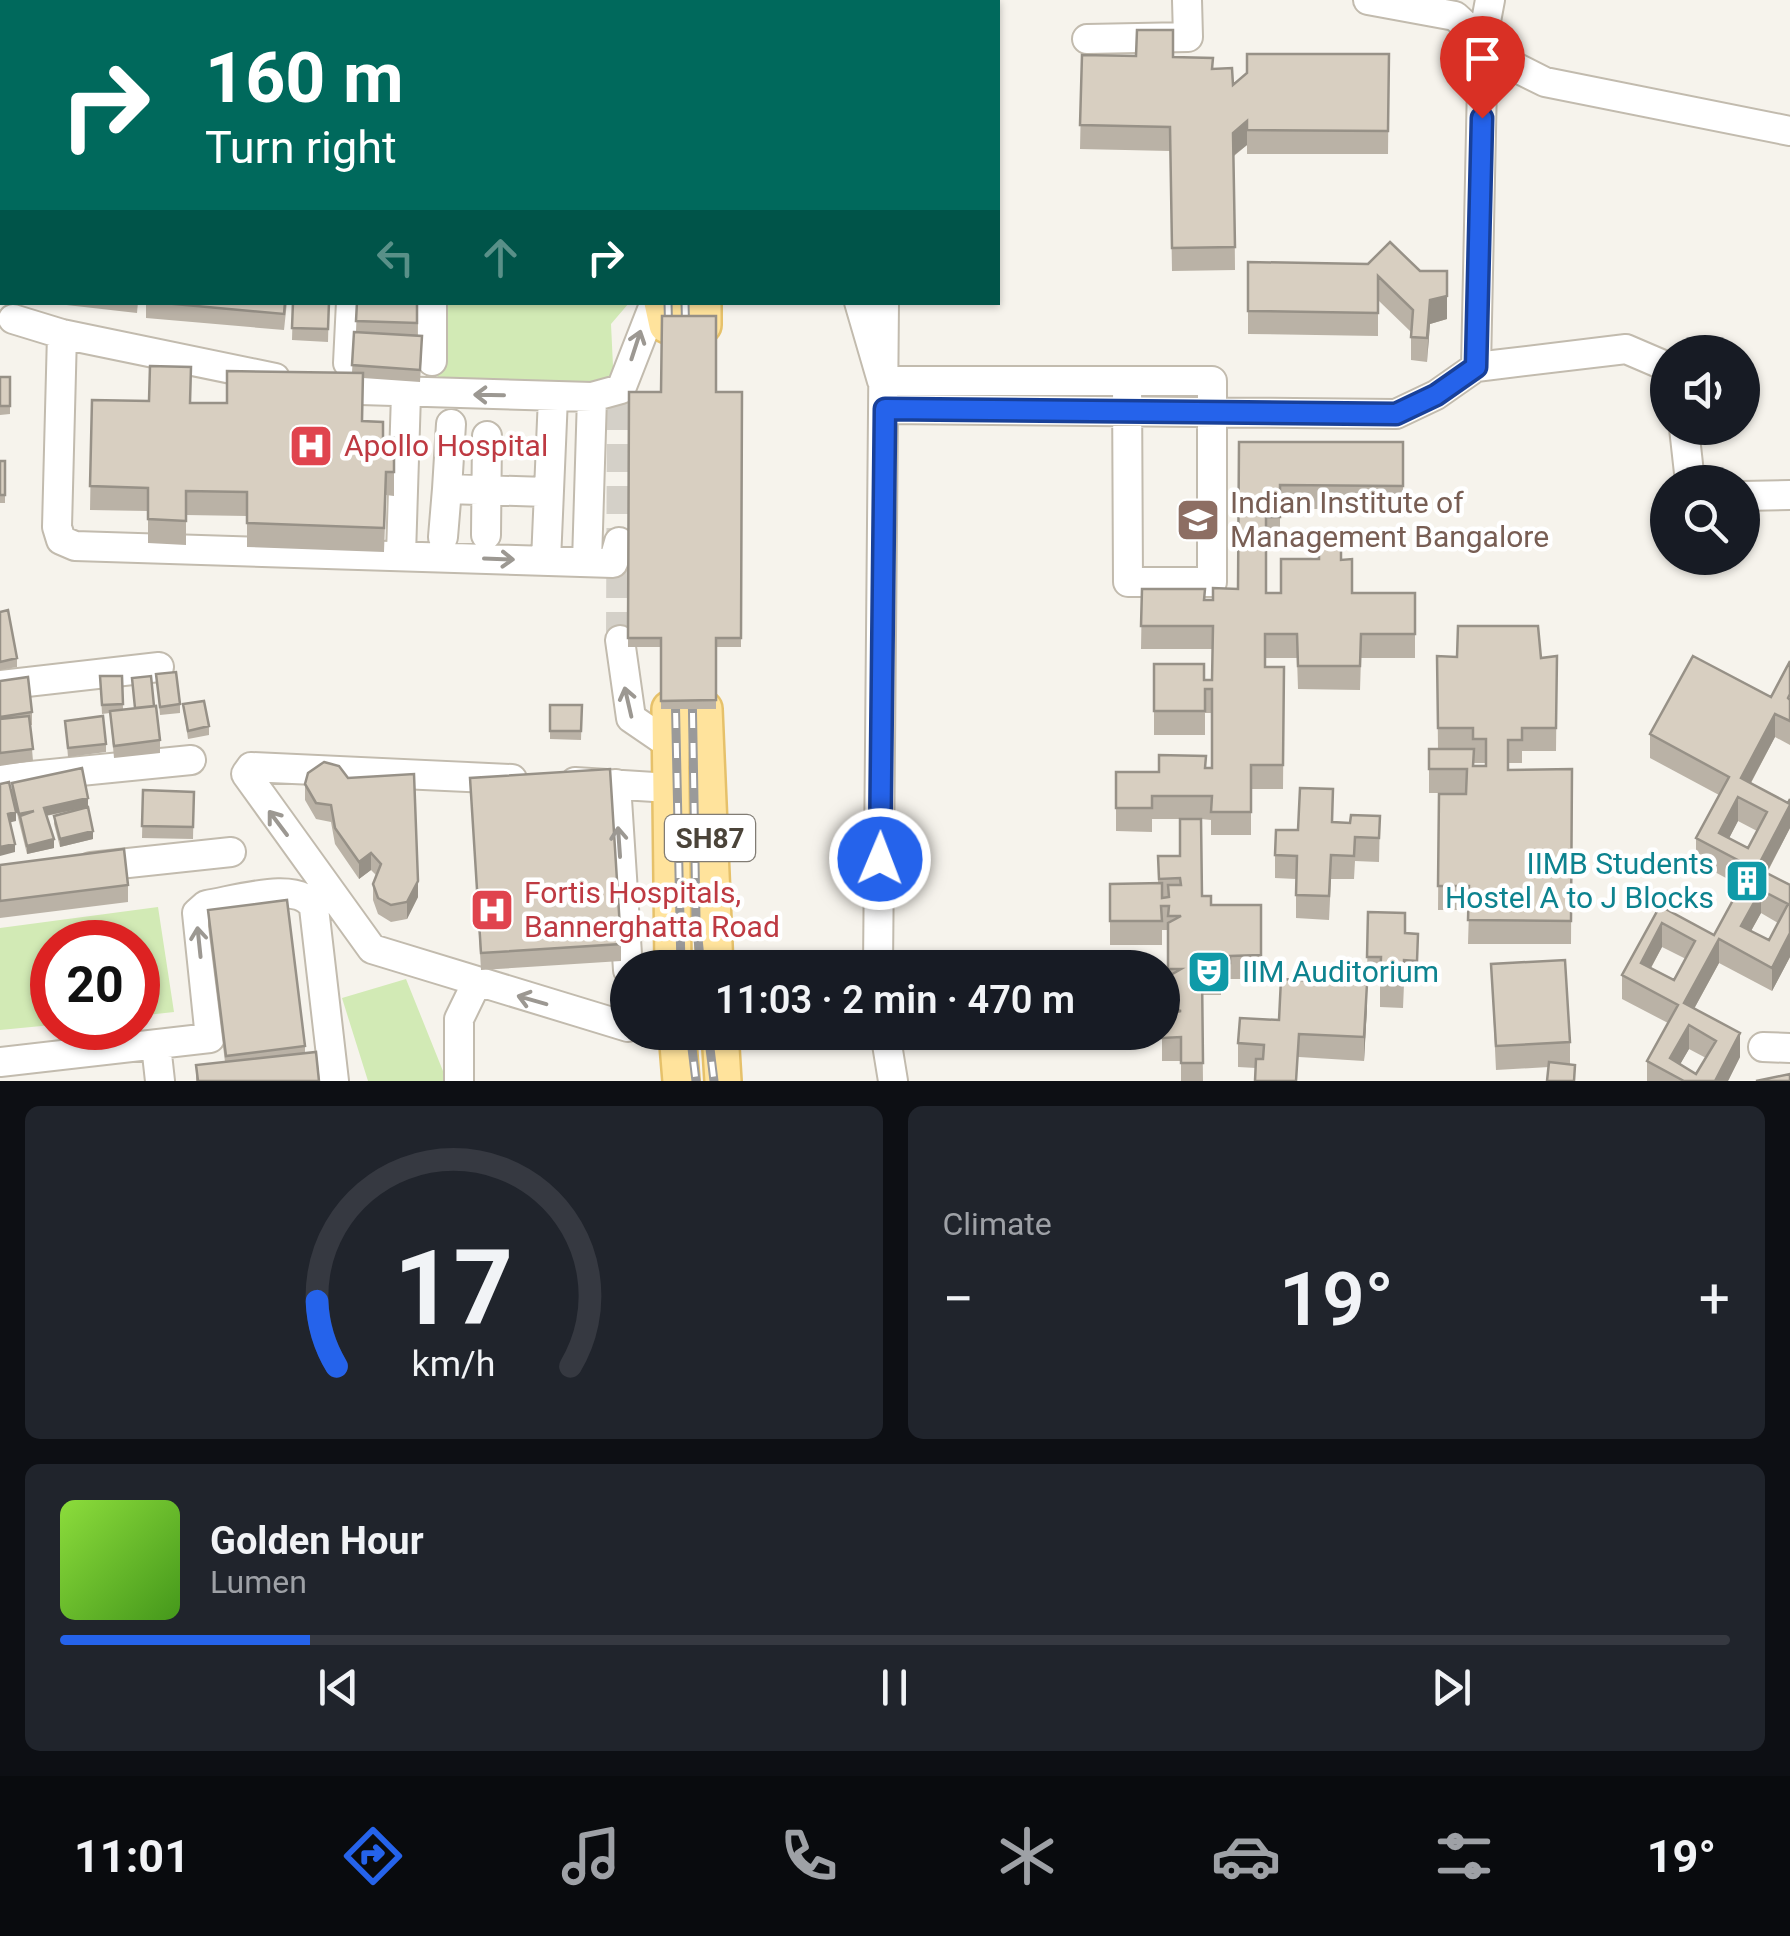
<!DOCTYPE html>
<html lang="en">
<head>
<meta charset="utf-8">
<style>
  body { margin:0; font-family:Roboto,sans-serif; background:#20242c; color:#f1f3f6; height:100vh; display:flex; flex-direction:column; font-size:38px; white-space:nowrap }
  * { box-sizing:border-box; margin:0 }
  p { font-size:32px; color:#9ea1a6 }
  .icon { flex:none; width:55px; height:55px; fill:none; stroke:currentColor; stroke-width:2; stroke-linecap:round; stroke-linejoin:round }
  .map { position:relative; height:1081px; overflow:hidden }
  .panel { display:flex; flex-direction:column; gap:25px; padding:25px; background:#0d0f14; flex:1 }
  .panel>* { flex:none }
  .hud { position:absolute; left:0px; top:0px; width:1000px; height:305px; box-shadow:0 2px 8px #0004; background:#00695c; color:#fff; overflow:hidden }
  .tools { position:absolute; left:1650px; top:335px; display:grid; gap:20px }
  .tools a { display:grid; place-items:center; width:110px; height:110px; border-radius:50%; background:#171b24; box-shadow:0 2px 8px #0004; font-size:50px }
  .speed { position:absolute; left:30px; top:920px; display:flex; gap:20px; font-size:50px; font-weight:700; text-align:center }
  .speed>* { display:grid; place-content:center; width:130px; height:130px; border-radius:50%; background:#171b24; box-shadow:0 2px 8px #0004; line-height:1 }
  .speed .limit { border:15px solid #d22; background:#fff; color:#111 }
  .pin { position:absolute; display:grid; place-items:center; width:85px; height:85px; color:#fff; margin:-102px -42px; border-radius:50% 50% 50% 0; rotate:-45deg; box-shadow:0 0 10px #0007 }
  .pin .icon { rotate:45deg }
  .me { position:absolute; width:110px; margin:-55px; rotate:1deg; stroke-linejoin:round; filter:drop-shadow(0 0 8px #0008) }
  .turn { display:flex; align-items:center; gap:35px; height:210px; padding:0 40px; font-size:45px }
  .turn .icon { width:130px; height:130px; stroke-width:2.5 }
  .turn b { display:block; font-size:70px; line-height:85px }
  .lanes { display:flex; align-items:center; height:95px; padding:0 40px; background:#0003; justify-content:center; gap:50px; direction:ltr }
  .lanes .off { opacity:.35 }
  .big { font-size:75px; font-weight:600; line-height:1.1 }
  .panel .widget { flex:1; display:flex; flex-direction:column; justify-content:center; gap:15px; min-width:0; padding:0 35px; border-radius:15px; background:#20242c }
  .panel .dial { align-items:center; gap:0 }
  .dial svg { height:260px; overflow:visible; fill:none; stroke:#363941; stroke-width:7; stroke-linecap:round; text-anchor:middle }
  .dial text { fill:#f1f3f6; stroke:none }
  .song { display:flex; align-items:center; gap:30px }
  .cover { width:120px; height:120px; border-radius:15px; background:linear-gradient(135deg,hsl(90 70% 55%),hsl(100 70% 35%)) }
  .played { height:10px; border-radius:5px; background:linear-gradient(90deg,#2563eb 15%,#363941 15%) }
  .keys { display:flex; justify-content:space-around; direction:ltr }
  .heat { display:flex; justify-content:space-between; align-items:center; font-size:55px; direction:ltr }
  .panel .tiles { flex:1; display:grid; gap:25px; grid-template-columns:1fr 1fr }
  .widget:last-child { grid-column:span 2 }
  .trip { position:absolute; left:610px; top:950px; width:570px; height:100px; border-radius:50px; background:#171b24; box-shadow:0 2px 8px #0004; font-weight:600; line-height:100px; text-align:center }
  .menu { display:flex; height:160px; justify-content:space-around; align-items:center; background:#090b0e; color:#9ea1a6 }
  .menu .icon { width:70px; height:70px }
  .menu .active { color:#2563eb }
  .menu b { font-size:45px; color:#f1f3f6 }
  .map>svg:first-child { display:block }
  .green { fill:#d2eab5 }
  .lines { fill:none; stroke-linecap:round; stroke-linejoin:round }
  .minor-tunnel { stroke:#d4d0c8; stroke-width:28; stroke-dasharray:28 14; stroke-linecap:butt }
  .minor-casing { stroke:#c2bbae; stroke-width:32 }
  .major-casing { stroke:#e6c16a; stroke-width:40 }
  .minor { stroke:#fff; stroke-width:28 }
  .major { stroke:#ffe39c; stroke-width:35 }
  .rail-casing { stroke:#9a9a9a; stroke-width:9 }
  .rail { stroke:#fff; stroke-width:5; stroke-dasharray:15; stroke-linecap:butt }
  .wall { fill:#bab2a6; fill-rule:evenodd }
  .shaded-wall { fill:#979187 }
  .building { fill:#d8cfc1; stroke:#979187; stroke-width:2.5; fill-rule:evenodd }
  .oneway { stroke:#9c9892 }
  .route-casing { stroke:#184099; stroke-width:25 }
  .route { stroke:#2563eb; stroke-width:18 }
  .labels { text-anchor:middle; stroke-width:9; stroke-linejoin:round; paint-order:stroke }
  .shield { fill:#fff; stroke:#817c74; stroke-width:2.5 }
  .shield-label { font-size:28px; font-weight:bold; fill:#4b4439 }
  .health-label { font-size:30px; fill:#be3a42; stroke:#fff; text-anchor:start }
  .education-label { font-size:30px; fill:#785e54; stroke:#fff; text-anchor:start }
  .culture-label { font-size:30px; fill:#0d838f; stroke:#fff; text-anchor:end }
</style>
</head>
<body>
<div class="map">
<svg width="1790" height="1081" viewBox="0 0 1790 1081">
  <rect width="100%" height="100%" fill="#f6f3ec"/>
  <path class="green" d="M440 303H629L611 324 614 387 437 386Z
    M158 907 174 1012 138 1016V942H52V1025L0 1030V928Z
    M406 979 447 1081H368L342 998Z"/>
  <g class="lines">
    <path class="minor-tunnel" d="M620 640 621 389"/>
    <defs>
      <path id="minor" d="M761 0 762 2
        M1368 0 1455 16 1507 63 1545 82 1790 131
        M57 2V0
        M847 2 848 0
        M888 2V0
        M1087 39 1188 37 1187 0
        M0 231H2
        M859 302 882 381H1212V582H1128L1127 381
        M13 319 62 334 275 378
        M62 334 57 527 61 540 75 546 613 563 619 542
        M432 361V302
        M348 363 351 302
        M1476 367 1626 349 1668 367
        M327 389 592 397 621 389 655 302
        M885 409 1396 414 1436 395 1476 367 1483 37 1490 0
        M451 424 447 489 547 492
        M1684 428 1690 482
        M1742 496 1790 495
        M486 535 487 436
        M443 537 447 489
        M401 555 406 394
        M546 561 553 397
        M587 562 592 397
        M620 640 631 718 669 744
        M0 685 159 667
        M0 779 191 760
        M512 779 251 767 246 774 372 949 628 1027
        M575 782 670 788
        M616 784 628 970
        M91 867 231 852
        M878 968 884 302
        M885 1032 893 1081
        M156 1045 160 1081
        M1763 1047 1790 1048
        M0 1062 210 1038 197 913 206 905C234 901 301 879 314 908L334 1081
        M459 1081V1019L476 984"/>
      <path id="major" d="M662 0V2
        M700 0V2
        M662 302 667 325
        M703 302V325
        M670 709 673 968
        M704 709 715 968
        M677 1032 681 1081
        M720 1032 723 1081"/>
    </defs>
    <use href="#minor" class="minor-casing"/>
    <use href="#major" class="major-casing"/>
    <use href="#minor" class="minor"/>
    <use href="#major" class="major"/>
    <defs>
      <path id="rail" d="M683 0V2
        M665 2V0
        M668 302 669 343
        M685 302 686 343
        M675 683 681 968
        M692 683 696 919 701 968
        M690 1032 696 1081
        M708 1032 714 1081"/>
    </defs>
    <use href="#rail" class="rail-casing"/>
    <use href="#rail" class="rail"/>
  </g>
  <path class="wall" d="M407 0H459V2H407Z
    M503 0H617V2H503Z
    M1389 54 1388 154H1247V145L1234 156 1235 270 1172 271 1170 151 1080 149 1082 55 1173 57 1213 69 1233 85Z
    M1248 262 1368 264 1447 319 1430 324 1427 362 1411 360V332L1378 300V336L1248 334Z
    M40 302H138L137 313Z
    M146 302H287L284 330 146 318Z
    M293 302H329L328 342 292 340Z
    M357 302H418L417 336 422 349 420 382 363 378 362 421 383 438H394V496L386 495 384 552 247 547V516L186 515V545L148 543V511L90 510 92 400 227 403 352 373 354 332H356Z
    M0 377H10V414L0 415Z
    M629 392H742L741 647H716V709H661V647H628Z
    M1239 442H1403V509H1280V540L1266 541V593H1281L1341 560 1352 593H1415V658H1361L1360 690 1298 689 1297 658H1265V667H1284L1283 789H1251V835H1211V820L1201 819 1202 896 1211 905H1261V979H1230V987H1221V995H1202L1203 1081H1181V1061H1162V990H1168V930H1162V945H1110V884L1158 883V856H1180V819H1152V832L1116 831V772H1159L1212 768V713H1205V735H1154V664L1204 680H1212V649H1141L1142 589 1213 600 1238 589Z
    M0 461H5V503H0Z
    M0 612 17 658V667L0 670Z
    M1437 656 1541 658 1557 656 1556 751H1522V763H1508V770L1572 769 1571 944H1468L1469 910H1438L1439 794 1466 793H1429V749H1438ZM1473 763H1486V766H1473Z
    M1790 661V745L1775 737 1751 783 1788 803 1790 799V828L1767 873 1790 885V957L1772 991 1719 963 1694 1009 1740 1057 1728 1081H1647V1061L1668 1023 1622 999V975L1660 906 1714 935 1741 886 1696 862V838L1719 795 1650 758V734L1771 697ZM1738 821 1757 831 1748 848 1729 838ZM1761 913 1778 923 1769 940 1751 931ZM1662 947 1686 959 1674 980 1651 968ZM1689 1049 1706 1058 1696 1074 1680 1064Z
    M156 674 180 704V713L160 715Z
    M100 676H122L123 709 154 706 160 740V753L114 758 110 713 102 714Z
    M0 681 32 712V725H30L33 761 0 766Z
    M183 704 209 726V735L188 739Z
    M550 705H582L581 740 550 739Z
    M65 721 106 744V752L68 757Z
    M308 773 418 897 407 919 391 922 378 914 373 900V884L377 876 371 870 359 879 335 844 331 822 316 819 305 800V784Z
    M470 778 621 944V961L481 970Z
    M12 783 88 807 46 816 54 848 27 854 19 822 12 791Z
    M143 790 194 792 193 839 142 838Z
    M54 816 93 839 60 847 54 824Z
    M1380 816 1379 862 1355 861 1354 879H1331L1329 920 1296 918V879L1275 878V855L1298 830 1333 822 1350 823Z
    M0 865 128 885V902L0 918Z
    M208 910 305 1046V1053L319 1081H196V1065L225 1062 208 926Z
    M1368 912 1405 933 1418 934 1417 984H1404L1403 1008 1380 1007V981H1367Z
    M1491 964 1570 1042V1064L1575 1081 1549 1067 1496 1070Z
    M1367 1007 1364 1061 1299 1057 1256 1068 1238 1067V1043L1279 1020Z
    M1111 1032H1161V1035H1111Z"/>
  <path class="shaded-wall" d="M1247 121V145L1233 156V133Z
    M1447 296V319L1430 324 1427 362 1430 300Z
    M1775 714V737L1742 799 1741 778Z
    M1738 797V821L1722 852 1719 833Z
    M88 798V807L44 816V808Z
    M1790 805V828L1757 891V868Z
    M16 812V821L8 823V814Z
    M93 831V839L60 847V839Z
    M54 839V848L27 854V846Z
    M15 844V852L0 856V847Z
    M371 853V870L359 879V862Z
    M418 881V897L407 919V902Z
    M1761 890V913L1741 949V926Z
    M1662 923V947L1641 986V963Z
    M1790 933V957L1772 991V968Z
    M1719 939V963L1684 1027V1003Z
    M1367 984V1007L1364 1061V1037Z
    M1689 1025V1049L1674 1075 1670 1058Z
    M1740 1033V1057L1728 1081H1715Z"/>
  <path class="building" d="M16 0H46V2H16Z
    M63 0H197V2H62Z
    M224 0H303V2H224Z
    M345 0H403V2H345Z
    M1137 30H1173V57L1213 58 1212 69 1232 68 1233 85 1247 73V54H1389L1388 131 1247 130V121L1233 133 1235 247 1172 248 1170 127 1080 125 1082 55 1136 56Z
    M0 184H2V206H0Z
    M1390 242 1420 271H1447V296L1430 300 1427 338 1411 337 1413 310 1378 276V313L1248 311V262L1368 264Z
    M153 302H285L284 314Z
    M293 302H329L328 329 292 328Z
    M357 302H417V323L356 321Z
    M662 316H716V392H742L741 638H716V700L661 701V638H628L629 392H661Z
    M354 332 422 336 420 370 352 365Z
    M150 366 191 367 190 403H227V371L363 373 362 421 383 422V438H394V472H386L384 528 247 523V492L186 491V521L148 519V488L90 486 92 400 149 401Z
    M0 377H10V406H0Z
    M1239 442H1403V486L1280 485V517H1266V593H1281V559H1319V534L1341 535V560L1352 559V593H1415V634H1361L1360 666H1298L1297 634H1265V667H1284L1283 765H1251V812H1211L1212 796H1152V808H1116V772H1159V755L1206 756 1205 768H1212V689H1205V711H1154V664H1204V680H1212L1213 626H1141L1142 589H1205L1204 600H1213V588L1238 589Z
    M0 461H5V495H0Z
    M8 610 17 658 0 662V612Z
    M1458 626H1538L1541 658 1557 656 1556 728H1522V740H1508V770L1572 769 1571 921 1468 920 1469 886H1438L1439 794H1466L1467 769H1429V749H1474L1473 766H1486V739H1473V728H1438L1437 656 1457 657Z
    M1693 656 1771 697 1790 661V694L1788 698 1790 700V721L1775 714 1741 778 1788 803 1790 799V805L1757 868 1790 885V933L1772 968 1719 939 1684 1003 1740 1033 1715 1081H1684L1647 1061 1678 1005 1622 975 1660 906 1714 935 1751 867 1696 838 1729 777 1650 734ZM1738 797 1767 812 1748 848 1719 833ZM1761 890 1788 904 1769 940 1741 926ZM1662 923 1695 941 1674 980 1641 963ZM1689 1025 1716 1041 1696 1074 1670 1058Z
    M176 672 180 704 160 707 156 674Z
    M100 676H122L123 704 102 705Z
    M151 676 154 706 135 708 132 678Z
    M28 677 32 712 0 717V681Z
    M204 701 209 726 188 731 183 704Z
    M550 705H582L581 731H550Z
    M156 706 160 740 114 746 110 711Z
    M29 716 33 749 0 753V719Z
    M103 716 106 744 68 748 65 721Z
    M324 762 339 766 348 778 414 774 418 881 407 902 391 905 378 898 373 884 381 864 371 853 359 862 335 828 331 805 316 803 305 784 308 773Z
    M82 768 88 798 44 808 54 839 27 846 20 816 34 811 19 814 12 783Z
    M610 769 621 944 481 953 470 778Z
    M9 782 16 812 8 814 15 844 0 847V784Z
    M1300 788 1333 789 1332 822 1350 823 1351 815 1380 816 1379 838 1355 837 1354 856 1331 855 1329 896 1296 895 1297 856 1275 855 1276 830H1298Z
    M143 790 194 792 193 827 142 826Z
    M88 807 93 831 60 839 54 816Z
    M1180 819H1201L1202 896H1211V905H1261V955L1230 956V963H1221V971L1202 972 1203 1063H1181V1037L1162 1038V1015L1181 1011 1169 1008V997H1162V990H1169V976L1181 969H1168V923L1181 916H1168L1169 906H1161L1162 921H1110V884L1162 883V898L1169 897 1168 885H1181L1180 878 1159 879 1158 856H1180Z
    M124 849 128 885 0 901V865Z
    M287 900 305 1046 226 1056 208 910Z
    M1368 912 1405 913V933L1418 934 1417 961 1404 960 1403 984 1380 983 1381 957H1367Z
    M1565 960 1570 1042 1496 1046 1491 964Z
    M1281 979 1367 984 1364 1037 1299 1034 1296 1081H1255L1256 1059H1263L1264 1045 1238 1043 1240 1018 1279 1020Z
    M316 1052 319 1081H198L196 1065Z
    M1549 1062 1575 1065 1574 1081H1547Z
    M1790 1074V1081H1756Z"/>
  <defs><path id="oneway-shaft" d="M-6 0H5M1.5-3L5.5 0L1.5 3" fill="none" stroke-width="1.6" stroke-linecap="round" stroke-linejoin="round" transform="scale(2.5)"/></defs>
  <g class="oneway">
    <use href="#oneway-shaft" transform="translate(636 345) rotate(-72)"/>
    <use href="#oneway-shaft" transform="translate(489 395) rotate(-179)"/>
    <use href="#oneway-shaft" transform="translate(499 559) rotate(2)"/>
    <use href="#oneway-shaft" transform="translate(628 702) rotate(-103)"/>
    <use href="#oneway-shaft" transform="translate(278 823) rotate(-127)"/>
    <use href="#oneway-shaft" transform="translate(619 842) rotate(-94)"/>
    <use href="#oneway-shaft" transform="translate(199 942) rotate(-96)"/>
    <use href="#oneway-shaft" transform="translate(532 1000) rotate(-164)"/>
  </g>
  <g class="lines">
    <defs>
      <path id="route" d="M880 859 885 409 1396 414 1436 395 1476 367 1482 118"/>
    </defs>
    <use href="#route" class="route-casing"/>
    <use href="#route" class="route"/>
  </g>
  <defs>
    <symbol id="hospital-square" viewBox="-11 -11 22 22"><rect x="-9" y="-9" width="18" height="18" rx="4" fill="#e0444e" stroke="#fff"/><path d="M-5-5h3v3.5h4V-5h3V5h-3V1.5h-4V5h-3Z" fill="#fff"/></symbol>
    <symbol id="university-square" viewBox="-11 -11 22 22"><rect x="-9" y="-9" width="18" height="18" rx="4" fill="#8d6e63" stroke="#fff"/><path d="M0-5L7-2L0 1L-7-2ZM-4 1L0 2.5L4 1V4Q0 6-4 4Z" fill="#fff"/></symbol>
    <symbol id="building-square" viewBox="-11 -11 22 22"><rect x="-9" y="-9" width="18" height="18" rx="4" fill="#0f9aa8" stroke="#fff"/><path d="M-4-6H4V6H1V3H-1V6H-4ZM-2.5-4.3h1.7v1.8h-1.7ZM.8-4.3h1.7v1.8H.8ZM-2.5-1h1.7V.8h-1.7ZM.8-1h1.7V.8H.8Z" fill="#fff"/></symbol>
    <symbol id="theatre-square" viewBox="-11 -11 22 22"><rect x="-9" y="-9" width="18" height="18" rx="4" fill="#0f9aa8" stroke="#fff"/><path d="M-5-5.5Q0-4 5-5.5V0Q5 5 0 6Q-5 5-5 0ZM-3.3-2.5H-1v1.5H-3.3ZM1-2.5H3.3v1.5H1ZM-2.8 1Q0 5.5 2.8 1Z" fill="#fff"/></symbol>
  </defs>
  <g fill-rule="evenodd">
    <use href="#hospital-square" x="286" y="421" width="50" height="50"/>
    <use href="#university-square" x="1173" y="495" width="50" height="50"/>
    <use href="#building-square" x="1722" y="856" width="50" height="50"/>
    <use href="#hospital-square" x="467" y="885" width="50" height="50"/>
    <use href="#theatre-square" x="1184" y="947" width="50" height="50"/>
  </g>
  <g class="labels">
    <rect class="shield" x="665" y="815" width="90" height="46" rx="8"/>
    <g class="shield-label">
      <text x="710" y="848">SH87</text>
    </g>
    <g class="health-label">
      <text x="344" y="456">Apollo Hospital</text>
      <text x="524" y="903">Fortis Hospitals,<tspan x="524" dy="34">Bannerghatta Road</tspan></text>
    </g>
    <g class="education-label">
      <text x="1230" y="513">Indian Institute of<tspan x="1230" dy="34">Management Bangalore</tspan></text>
    </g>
    <g class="culture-label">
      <text x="1714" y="874">IIMB Students<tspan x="1714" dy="34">Hostel A to J Blocks</tspan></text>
      <text x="1242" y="982" text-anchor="start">IIM Auditorium</text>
    </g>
  </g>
</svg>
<div class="tools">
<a><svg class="icon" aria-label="sound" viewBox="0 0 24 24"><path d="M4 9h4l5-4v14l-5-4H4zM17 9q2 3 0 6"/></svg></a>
<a><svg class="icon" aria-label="search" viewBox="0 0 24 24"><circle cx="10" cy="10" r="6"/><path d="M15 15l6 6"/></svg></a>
</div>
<div class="speed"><div class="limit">20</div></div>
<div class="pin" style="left:1482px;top:118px;background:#d93025"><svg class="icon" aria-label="arrive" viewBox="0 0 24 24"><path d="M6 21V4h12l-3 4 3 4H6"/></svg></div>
<svg class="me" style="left:880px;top:859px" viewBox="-20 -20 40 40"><circle r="17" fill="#2563eb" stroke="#fff" stroke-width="3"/><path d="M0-11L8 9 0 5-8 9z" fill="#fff"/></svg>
<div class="trip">11:03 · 2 min · 470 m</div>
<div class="hud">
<div class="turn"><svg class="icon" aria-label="right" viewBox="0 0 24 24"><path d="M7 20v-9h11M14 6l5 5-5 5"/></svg><div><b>160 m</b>Turn right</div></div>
<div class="lanes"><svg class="icon off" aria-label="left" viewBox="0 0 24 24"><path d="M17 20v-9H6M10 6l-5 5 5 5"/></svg><svg class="icon off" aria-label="ahead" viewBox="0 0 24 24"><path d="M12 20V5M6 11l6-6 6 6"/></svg><svg class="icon" aria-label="right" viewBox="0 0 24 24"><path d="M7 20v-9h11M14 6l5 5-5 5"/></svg></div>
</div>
</div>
<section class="panel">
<div class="tiles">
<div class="widget dial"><svg viewBox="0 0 100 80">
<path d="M14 69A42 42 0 1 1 86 69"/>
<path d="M14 69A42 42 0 0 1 8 49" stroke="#2563eb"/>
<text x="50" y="56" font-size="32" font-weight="700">17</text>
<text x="50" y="72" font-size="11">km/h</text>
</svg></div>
<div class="widget"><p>Climate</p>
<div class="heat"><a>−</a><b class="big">19°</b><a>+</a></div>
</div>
<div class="widget">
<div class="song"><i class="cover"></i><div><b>Golden Hour</b><p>Lumen</p></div></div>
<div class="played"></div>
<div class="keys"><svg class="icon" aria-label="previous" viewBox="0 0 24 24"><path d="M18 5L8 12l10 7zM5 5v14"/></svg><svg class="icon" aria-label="pause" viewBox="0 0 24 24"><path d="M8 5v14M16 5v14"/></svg><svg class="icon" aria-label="next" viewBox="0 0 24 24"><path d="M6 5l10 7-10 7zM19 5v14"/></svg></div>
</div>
</div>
</section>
<nav class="menu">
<b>11:01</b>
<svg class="icon active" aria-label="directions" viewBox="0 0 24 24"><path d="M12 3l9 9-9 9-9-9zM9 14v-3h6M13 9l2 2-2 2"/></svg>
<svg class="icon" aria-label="music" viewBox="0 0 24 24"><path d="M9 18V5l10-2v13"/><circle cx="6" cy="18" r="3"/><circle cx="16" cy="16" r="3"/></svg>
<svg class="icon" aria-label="phone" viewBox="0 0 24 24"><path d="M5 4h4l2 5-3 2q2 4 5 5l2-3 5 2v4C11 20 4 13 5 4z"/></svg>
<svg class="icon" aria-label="climate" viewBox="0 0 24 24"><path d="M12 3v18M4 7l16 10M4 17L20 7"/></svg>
<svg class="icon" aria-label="car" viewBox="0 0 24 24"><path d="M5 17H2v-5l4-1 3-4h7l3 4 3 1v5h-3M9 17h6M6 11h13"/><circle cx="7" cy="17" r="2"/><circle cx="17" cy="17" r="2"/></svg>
<svg class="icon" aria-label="filters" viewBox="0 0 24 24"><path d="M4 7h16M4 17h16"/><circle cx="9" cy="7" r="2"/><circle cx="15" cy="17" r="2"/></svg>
<b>19°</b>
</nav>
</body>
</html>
